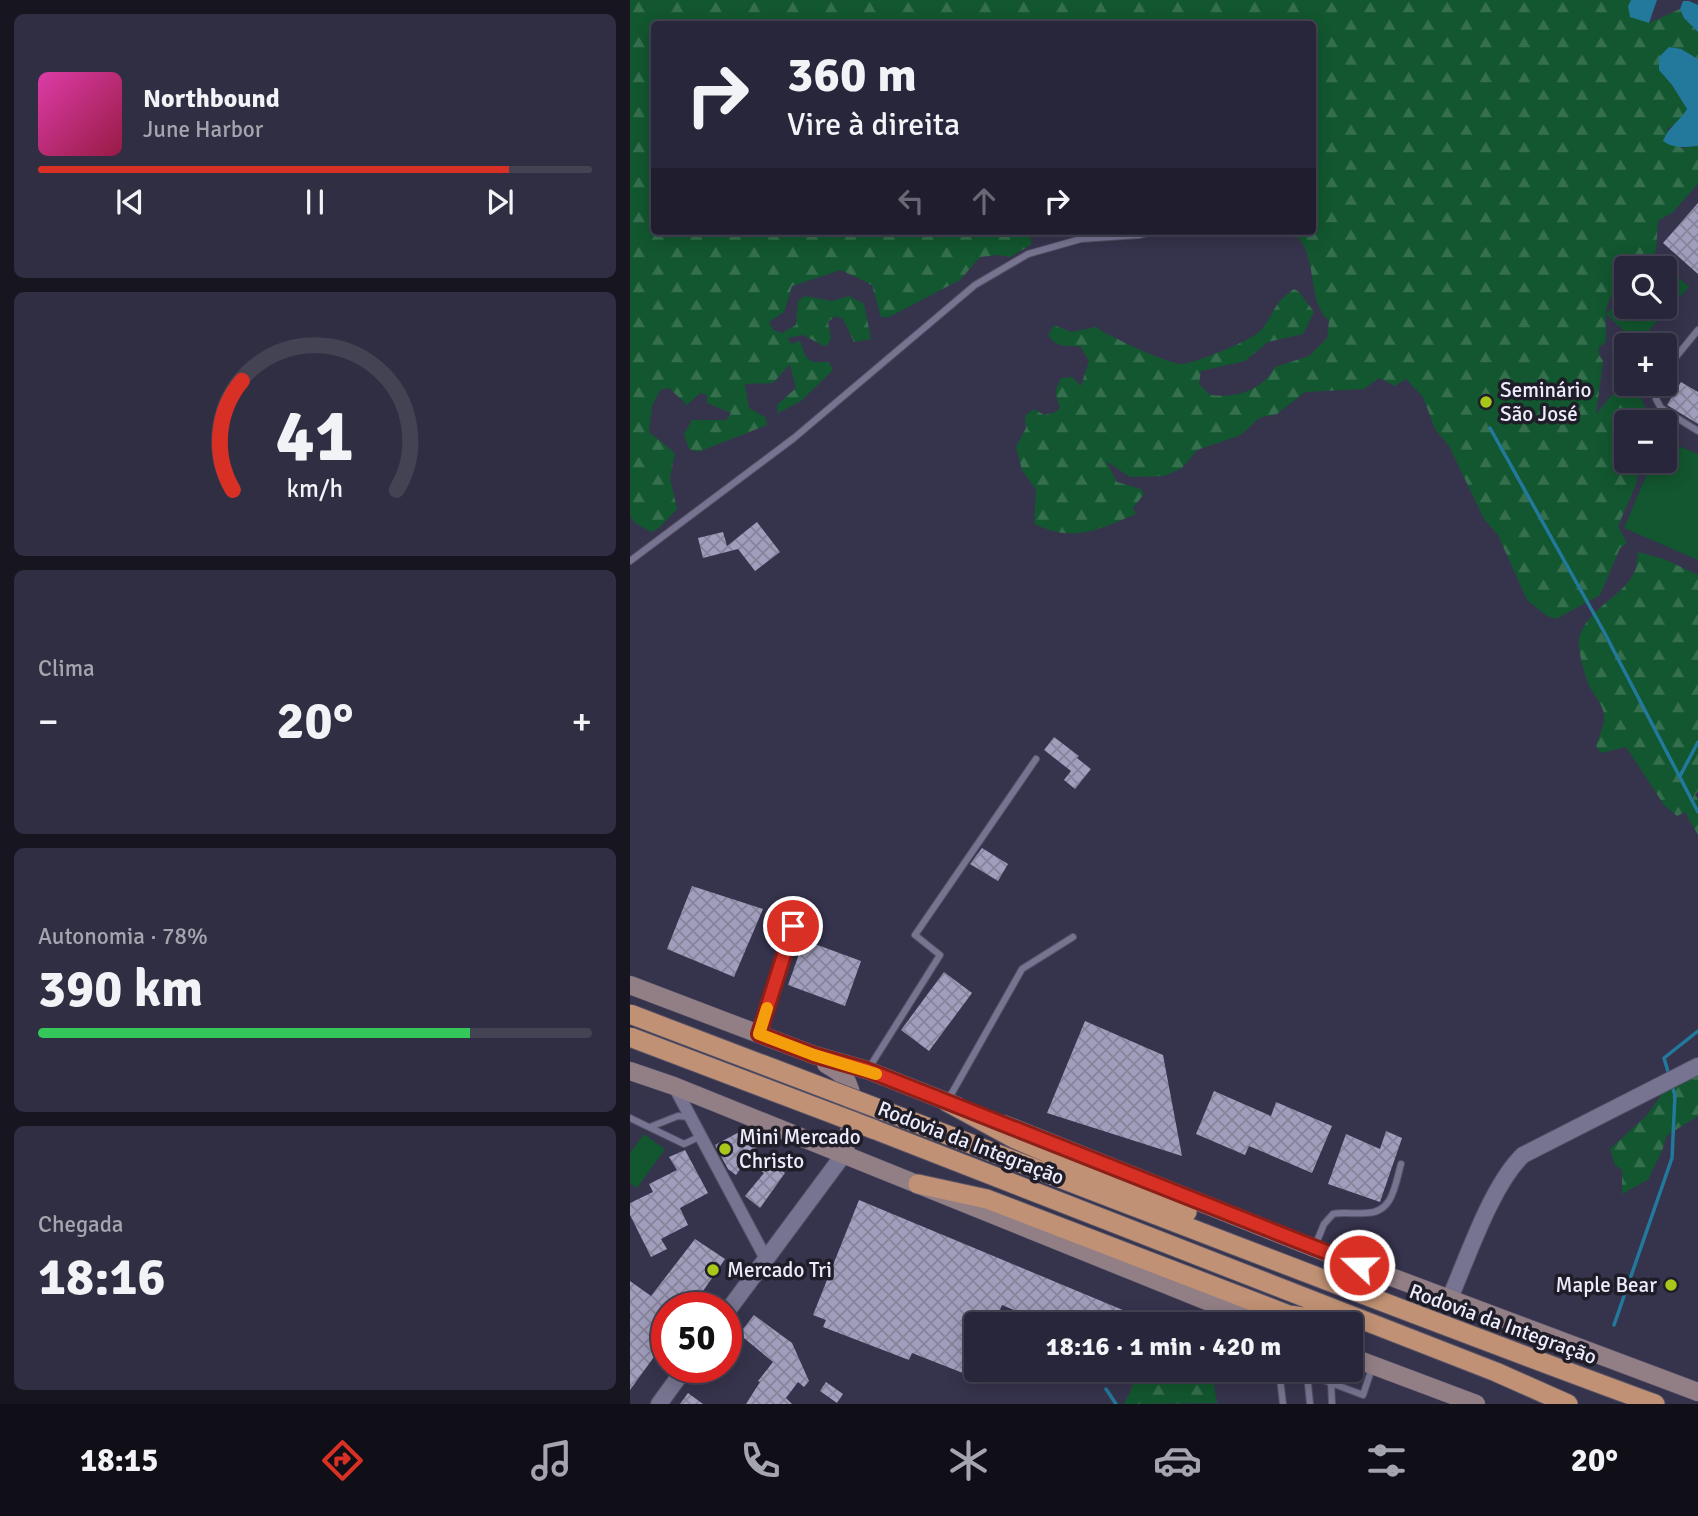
<!DOCTYPE html>
<html lang="pt">
<head>
<meta charset="utf-8">
<style>
  body { margin:0; font-family:Signika,sans-serif; background:#302e42; color:#f1f3f6; height:100vh; display:flex; flex-direction:column; font-size:26px; white-space:nowrap }
  * { box-sizing:border-box; margin:0 }
  p { font-size:23px; color:#a5a5af }
  .icon { flex:none; width:38px; height:38px; fill:none; stroke:currentColor; stroke-width:2; stroke-linecap:round; stroke-linejoin:round }
  .map { position:relative; flex:1; overflow:hidden }
  .side { display:flex; flex-direction:column; gap:14px; padding:14px; background:#161520; width:630px }
  .side>* { flex:none }
  .top-card { position:absolute; left:21px; top:21px; width:665px; height:214px; border-radius:7px; box-shadow:0 4px 18px #0003,0 0 0 2px #444354; background:#28263a; color:#f1f3f6; overflow:hidden }
  .tools { position:absolute; left:984px; top:256px; display:grid; gap:14px }
  .tools a { display:grid; place-items:center; width:63px; height:63px; border-radius:7px; background:#28263a; box-shadow:0 4px 18px #0003,0 0 0 2px #444354; font-size:35px }
  .speed { position:absolute; left:21px; top:1292px; display:flex; gap:14px; font-size:35px; font-weight:700; text-align:center }
  .speed>* { display:grid; place-content:center; width:91px; height:91px; border-radius:50%; background:#28263a; box-shadow:0 4px 18px #0003,0 0 0 2px #444354; line-height:1 }
  .speed .limit { border:10px solid #d22; background:#fff; color:#111 }
  .pin { position:absolute; display:grid; place-items:center; width:60px; height:60px; color:#fff; margin:-30px; border:4px solid #fff; border-radius:50%; box-shadow:0 2px 7px #0007 }
  .me { position:absolute; width:77px; margin:-38px; rotate:291deg; stroke-linejoin:round; filter:drop-shadow(0 0 5px #0008) }
  .turn { display:flex; align-items:center; gap:24px; height:147px; padding:0 21px; font-size:32px }
  .turn .icon { width:91px; height:91px; stroke-width:2.5 }
  .turn b { display:block; font-size:49px; line-height:60px }
  .lanes { display:flex; align-items:center; height:66px; padding:0 21px; background:#0003; justify-content:center; gap:35px; direction:ltr }
  .lanes .off { opacity:.35 }
  .big { font-size:52px; font-weight:800; line-height:1.1 }
  .side .card { flex:1; display:flex; flex-direction:column; justify-content:center; gap:10px; min-width:0; padding:0 24px; border-radius:10px; background:#302e42 }
  .side .dial { align-items:center; gap:0 }
  .dial svg { height:182px; overflow:visible; fill:none; stroke:#444354; stroke-width:7; stroke-linecap:round; text-anchor:middle }
  .dial text { fill:#f1f3f6; stroke:none }
  .song { display:flex; align-items:center; gap:21px }
  .cover { width:84px; height:84px; border-radius:10px; background:linear-gradient(135deg,hsl(320 70% 55%),hsl(340 70% 35%)) }
  .played { height:7px; border-radius:4px; background:linear-gradient(90deg,#d93025 85%,#444354 85%) }
  .keys { display:flex; justify-content:space-around; direction:ltr }
  .heat { display:flex; justify-content:space-between; align-items:center; font-size:38px; direction:ltr }
  .charge { height:10px; border-radius:5px; background:linear-gradient(90deg,#34c759 78%,#444354 0) }
  .trip { position:absolute; left:334px; top:1312px; width:399px; height:70px; border-radius:7px; background:#28263a; box-shadow:0 4px 18px #0003,0 0 0 2px #444354; font-weight:800; line-height:70px; text-align:center }
  .dock { display:flex; height:112px; justify-content:space-around; align-items:center; background:#100f17; color:#a5a5af }
  .dock .icon { width:49px; height:49px }
  .dock .active { color:#d93025 }
  .dock b { font-size:32px; color:#f1f3f6 }
  main { display:flex; flex:1; min-height:0 }
  .map>svg:first-child { display:block }
  .green { fill:#12572f }
  .forest { fill:url(#forest-firs) }
  .water { fill:#22799b }
  .lines { fill:none; stroke-linecap:round; stroke-linejoin:round }
  .stream { stroke:#22799b; stroke-width:3.5 }
  .building { fill:url(#building-cross-hatch) }
  .service-casing { stroke:#545167; stroke-width:8 }
  .minor-casing { stroke:#545167; stroke-width:14 }
  .tertiary-casing { stroke:#545167; stroke-width:18 }
  .secondary-casing { stroke:#545167; stroke-width:19 }
  .trunk-casing { stroke:#545167; stroke-width:21 }
  .service { stroke:#777491; stroke-width:6 }
  .minor { stroke:#777491; stroke-width:12 }
  .tertiary { stroke:#777491; stroke-width:16 }
  .secondary { stroke:#927f86; stroke-width:18 }
  .trunk { stroke:#c09174; stroke-width:19 }
  .trunk-bridge-casing { stroke:#545167; stroke-width:21; stroke-linecap:butt }
  .trunk-bridge { stroke:#c09174; stroke-width:19 }
  .route-casing { stroke:#8d1f18; stroke-width:18 }
  .route { stroke:#d93025; stroke-width:12 }
  .slow { stroke:#f59e0b; stroke-width:12 }
  .poi-dot { fill:#a9c71a; stroke:#1e1d28; stroke-width:2.5 }
  .labels { text-anchor:middle; stroke-width:7; stroke-linejoin:round; paint-order:stroke }
  .poi-label { font-size:21px; fill:#edecfc; stroke:#1e1d28; text-anchor:start }
  .street-label { font-size:21px; fill:#edecfc; stroke:#1e1d28 }
</style>
</head>
<body>
<main>
<section class="side">
<div class="card">
<div class="song"><i class="cover"></i><div><b>Northbound</b><p>June Harbor</p></div></div>
<div class="played"></div>
<div class="keys"><svg class="icon" aria-label="previous" viewBox="0 0 24 24"><path d="M18 5L8 12l10 7zM5 5v14"/></svg><svg class="icon" aria-label="pause" viewBox="0 0 24 24"><path d="M8 5v14M16 5v14"/></svg><svg class="icon" aria-label="next" viewBox="0 0 24 24"><path d="M6 5l10 7-10 7zM19 5v14"/></svg></div>
</div>
<div class="card dial"><svg viewBox="0 0 100 80">
<path d="M14 69A42 42 0 1 1 86 69"/>
<path d="M14 69A42 42 0 0 1 18 21" stroke="#d93025"/>
<text x="50" y="56" font-size="32" font-weight="700">41</text>
<text x="50" y="72" font-size="11">km/h</text>
</svg></div>
<div class="card"><p>Clima</p>
<div class="heat"><a>−</a><b class="big">20°</b><a>+</a></div>
</div>
<div class="card"><p>Autonomia · 78%</p><b class="big">390 km</b><div class="charge"></div></div>
<div class="card"><p>Chegada</p><b class="big">18:16</b></div>
</section>
<div class="map">
<svg width="1068" height="1404" viewBox="0 0 1068 1404">
  <defs>
    <pattern id="forest-firs" width="22" height="20" patternUnits="userSpaceOnUse" patternTransform="scale(1.75)"><rect width="22" height="20" fill="#12572f"/><path d="M5 1l3.5 6h-7zM16 11l3.5 6h-7z" fill="#356f4e"/></pattern>
    <pattern id="building-cross-hatch" width="8" height="8" patternUnits="userSpaceOnUse" patternTransform="scale(1.75)"><rect width="8" height="8" fill="#a09ebc"/><path d="M0 0l8 8M0 8l8-8" fill="none" stroke="#85849a"/></pattern>
  </defs>
  <rect width="100%" height="100%" fill="#36334d"/>
  <path class="green" d="M1028 258 1059 287 1007 343 976 314 996 293V306H1034V268H1019Z
    M1034 440 1068 454V560L994 528 1023 460H1034Z
    M14 1134 35 1149 7 1188 0 1183V1153Z"/>
  <path class="forest" d="M0 0H1001L998 6 1019 23 1050 9 1054 18 1068 32V59L1051 49 1029 70 1042 85 1057 109 1049 122 1037 129 1051 148 1068 146V184L1043 212 1028 221 1026 251 1011 268H996V282C971 301 976 313 976 342L969 347V355L973 361 966 414 988 388 996 382 1004 383 1015 407 1008 422H996V460H1006L1007 482 988 526 997 543 990 548 970 595 926 619 917 616 897 600 868 535 854 519 819 446 805 429 793 397 776 379 765 386 749 378 734 389 675 392 647 414 629 418 611 435 567 450 552 468 534 476 500 477 476 461 487 482 511 489 514 494 503 508 506 514C467 530 445 543 404 524L406 490 392 470 386 447 396 428 395 416 404 409 414 415 426 412 430 408 425 392 431 378 442 377 451 386 459 361 450 346C437 346 426 348 418 335L424 325 441 332 466 327C478 336 536 363 551 364 563 364 621 341 630 331 645 314 642 304 664 289L669 292 684 312 673 334 638 342 615 361 571 371 569 384 580 395C605 398 632 391 645 367L679 356 697 338 699 321C674 298 691 252 661 231H682V24H24V231H409L401 235V245L380 257 368 255 350 257 330 280 259 317H251L242 285 211 270 162 286 154 312 139 322 143 330 152 333 166 325 168 301 175 296 202 301 219 296 234 304 241 339 224 342 213 319 205 316 198 322 201 339 196 347 173 335 157 338 162 344 170 341 176 357 183 362H199L203 370 171 401 148 413 147 405 166 388 160 364 143 383 115 384 119 408 135 417 137 425 68 452 59 449 54 434 62 420H96L101 413 77 403V395L70 393 57 405 39 388 30 390 22 406 19 432 45 453 40 478 47 509 29 528 21 532 5 523 0 516Z
    M1008 552 1034 559 1068 575V791L1065 795 1068 799V835L1055 812 1047 816 1034 805 996 747 971 753 966 746C969 736 975 725 974 714 972 705 967 698 962 691 956 682 947 649 949 639 957 606 996 597 1006 568 1007 564 1007 557 1008 552Z
    M1068 1070V1116L1036 1136C1033 1155 1025 1161 1019 1179L992 1194V1170L985 1165 980 1149 1017 1115 1032 1094Z
    M537 1309 575 1325H530Z
    M510 1370H586L584 1386 587 1403 494 1404Z"/>
  <path class="water" d="M1001 0H1027L1019 23 1000 17 998 6Z
    M1053 1H1059L1068 5V32L1054 18 1050 9Z
    M1039 47 1051 49 1068 59V146C1055 147 1044 149 1033 141 1038 127 1049 122 1057 109L1042 85 1029 70V57Z"/>
  <g class="lines">
    <path class="stream" d="M860 428 973 630 1068 812
      M1050 776 1068 742
      M1039 1075 1034 1058 1068 1031
      M984 1325 1042 1158 1045 1095 1042 1086
      M476 1389 486 1404"/>
  </g>
  <path class="building" d="M1068 203V274L1033 243Z
    M1051 382 1068 392V424L1037 405Z
    M127 522 150 552 125 571 108 549 73 558 68 538 93 532 97 546Z
    M424 737 449 756 447 758 461 769 445 789 434 780 441 771 414 750Z
    M352 848 378 864 368 881 340 864Z
    M62 886 133 909 104 977 37 949Z
    M174 940 231 961 215 1006 158 985Z
    M314 972 342 993 299 1051 271 1030Z
    M455 1021 533 1055 552 1156 417 1113Z
    M584 1091 641 1116 646 1102 702 1126 682 1173 619 1146 615 1155 566 1134Z
    M113 1130 129 1143 124 1150 155 1173 130 1208 115 1196 134 1173 116 1160 106 1175 98 1169 85 1145Z
    M756 1131 772 1138 750 1202 698 1184 716 1134 750 1149Z
    M55 1150 78 1193 50 1208 58 1225 31 1239 37 1249 21 1257 0 1215V1203L23 1192 19 1184 47 1170 39 1157Z
    M229 1200 500 1313 496 1325H419L372 1305 364 1325H346V1369L343 1377 282 1353 279 1360 193 1327 196 1320 183 1315Z
    M65 1239 95 1259 62 1307H37V1339L0 1390V1281L21 1296Z
    M124 1315 162 1343 179 1381 174 1387 168 1382 156 1398 162 1404H116L130 1382 128 1381 143 1362 109 1334Z
    M196 1382 213 1394 207 1403 190 1391Z
    M58 1393 73 1404H50Z"/>
  <g class="lines">
    <defs>
      <path id="service" d="M1034 379 1041 363 1068 330
        M1032 383 1026 399 1031 408 1068 431
        M0 561 164 438 345 285 398 254 451 239 509 235 525 231
        M130 1031 162 926
        M239 1068 310 955 285 935 406 759
        M318 1100 392 969 443 937
        M0 1118 54 1144 71 1136
        M20 1127 48 1116 59 1117
        M685 1246 694 1224 703 1214C714 1212 724 1214 736 1213 763 1213 765 1185 771 1164
        M649 1370 653 1404
        M667 1370 733 1395 742 1368
        M677 1374 680 1404
        M701 1383 702 1404"/>
      <path id="minor" d="M44 1086 136 1259"/>
      <path id="tertiary" d="M819 1300C838 1257 861 1186 893 1155L1068 1066
        M96 1313 214 1154
        M29 1404 56 1367"/>
      <path id="secondary" d="M0 985 184 1055 237 1070 328 1106
        M196 1064C202 1068 210 1072 214 1077 230 1100 219 1131 214 1154
        M0 1071 44 1086 636 1325
        M374 1124 684 1248 1068 1392
        M721 1357 846 1404"/>
      <path id="trunk" d="M317 1102 385 1139 557 1212
        M252 1110C510 1208 766 1309 1025 1404
        M243 1129 866 1372 938 1404
        M288 1184 357 1199 659 1315 725 1324"/>
    </defs>
    <use href="#service" class="service-casing"/>
    <use href="#minor" class="minor-casing"/>
    <use href="#tertiary" class="tertiary-casing"/>
    <use href="#secondary" class="secondary-casing"/>
    <use href="#trunk" class="trunk-casing"/>
    <use href="#service" class="service"/>
    <use href="#minor" class="minor"/>
    <use href="#tertiary" class="tertiary"/>
    <use href="#secondary" class="secondary"/>
    <use href="#trunk" class="trunk"/>
    <defs>
      <path id="trunk-bridge" d="M0 1014 252 1110
        M0 1037 243 1129"/>
    </defs>
    <use href="#trunk-bridge" class="trunk-bridge-casing"/>
    <use href="#trunk-bridge" class="trunk-bridge"/>
  </g>
  <g class="lines">
    <defs>
      <path id="route" d="M163 926 129 1034 184 1055 237 1070 729 1265"/>
    </defs>
    <use href="#route" class="route-casing"/>
    <use href="#route" class="route"/>
    <path class="slow" d="M137 1008 129 1034 184 1055 246 1074"/>
  </g>
  <g class="poi-dot">
    <circle cx="856" cy="402" r="7"/>
    <circle cx="95" cy="1149" r="7"/>
    <circle cx="83" cy="1270" r="7"/>
    <circle cx="1041" cy="1285" r="7"/>
  </g>
  <g class="labels">
    <g class="poi-label">
      <text x="870" y="397">Seminário<tspan x="870" dy="24">São José</tspan></text>
      <text x="109" y="1144">Mini Mercado<tspan x="109" dy="24">Christo</tspan></text>
      <text x="97" y="1277">Mercado Tri</text>
      <text x="1027" y="1292" text-anchor="end">Maple Bear</text>
    </g>
    <g class="street-label">
      <text transform="translate(341 1143) rotate(21)" y="7">Rodovia da Integração</text>
      <text transform="translate(873 1324) rotate(20)" y="7">Rodovia da Integração</text>
    </g>
  </g>
</svg>
<div class="tools">
<a><svg class="icon" aria-label="search" viewBox="0 0 24 24"><circle cx="10" cy="10" r="6"/><path d="M15 15l6 6"/></svg></a>
<a>+</a>
<a>−</a>
</div>
<div class="speed"><div class="limit">50</div></div>
<div class="pin" style="left:163px;top:926px;background:#d93025"><svg class="icon" aria-label="arrive" viewBox="0 0 24 24"><path d="M6 21V4h12l-3 4 3 4H6"/></svg></div>
<svg class="me" style="left:729px;top:1265px" viewBox="-20 -20 40 40"><circle r="17" fill="#d93025" stroke="#fff" stroke-width="3"/><path d="M0-11L8 9 0 5-8 9z" fill="#fff"/></svg>
<div class="trip">18:16 · 1 min · 420 m</div>
<div class="top-card">
<div class="turn"><svg class="icon" aria-label="right" viewBox="0 0 24 24"><path d="M7 20v-9h11M14 6l5 5-5 5"/></svg><div><b>360 m</b>Vire à direita</div></div>
<div class="lanes"><svg class="icon off" aria-label="left" viewBox="0 0 24 24"><path d="M17 20v-9H6M10 6l-5 5 5 5"/></svg><svg class="icon off" aria-label="ahead" viewBox="0 0 24 24"><path d="M12 20V5M6 11l6-6 6 6"/></svg><svg class="icon" aria-label="right" viewBox="0 0 24 24"><path d="M7 20v-9h11M14 6l5 5-5 5"/></svg></div>
</div>
</div>
</main>
<nav class="dock">
<b>18:15</b>
<svg class="icon active" aria-label="directions" viewBox="0 0 24 24"><path d="M12 3l9 9-9 9-9-9zM9 14v-3h6M13 9l2 2-2 2"/></svg>
<svg class="icon" aria-label="music" viewBox="0 0 24 24"><path d="M9 18V5l10-2v13"/><circle cx="6" cy="18" r="3"/><circle cx="16" cy="16" r="3"/></svg>
<svg class="icon" aria-label="phone" viewBox="0 0 24 24"><path d="M5 4h4l2 5-3 2q2 4 5 5l2-3 5 2v4C11 20 4 13 5 4z"/></svg>
<svg class="icon" aria-label="climate" viewBox="0 0 24 24"><path d="M12 3v18M4 7l16 10M4 17L20 7"/></svg>
<svg class="icon" aria-label="car" viewBox="0 0 24 24"><path d="M5 17H2v-5l4-1 3-4h7l3 4 3 1v5h-3M9 17h6M6 11h13"/><circle cx="7" cy="17" r="2"/><circle cx="17" cy="17" r="2"/></svg>
<svg class="icon" aria-label="filters" viewBox="0 0 24 24"><path d="M4 7h16M4 17h16"/><circle cx="9" cy="7" r="2"/><circle cx="15" cy="17" r="2"/></svg>
<b>20°</b>
</nav>
</body>
</html>
